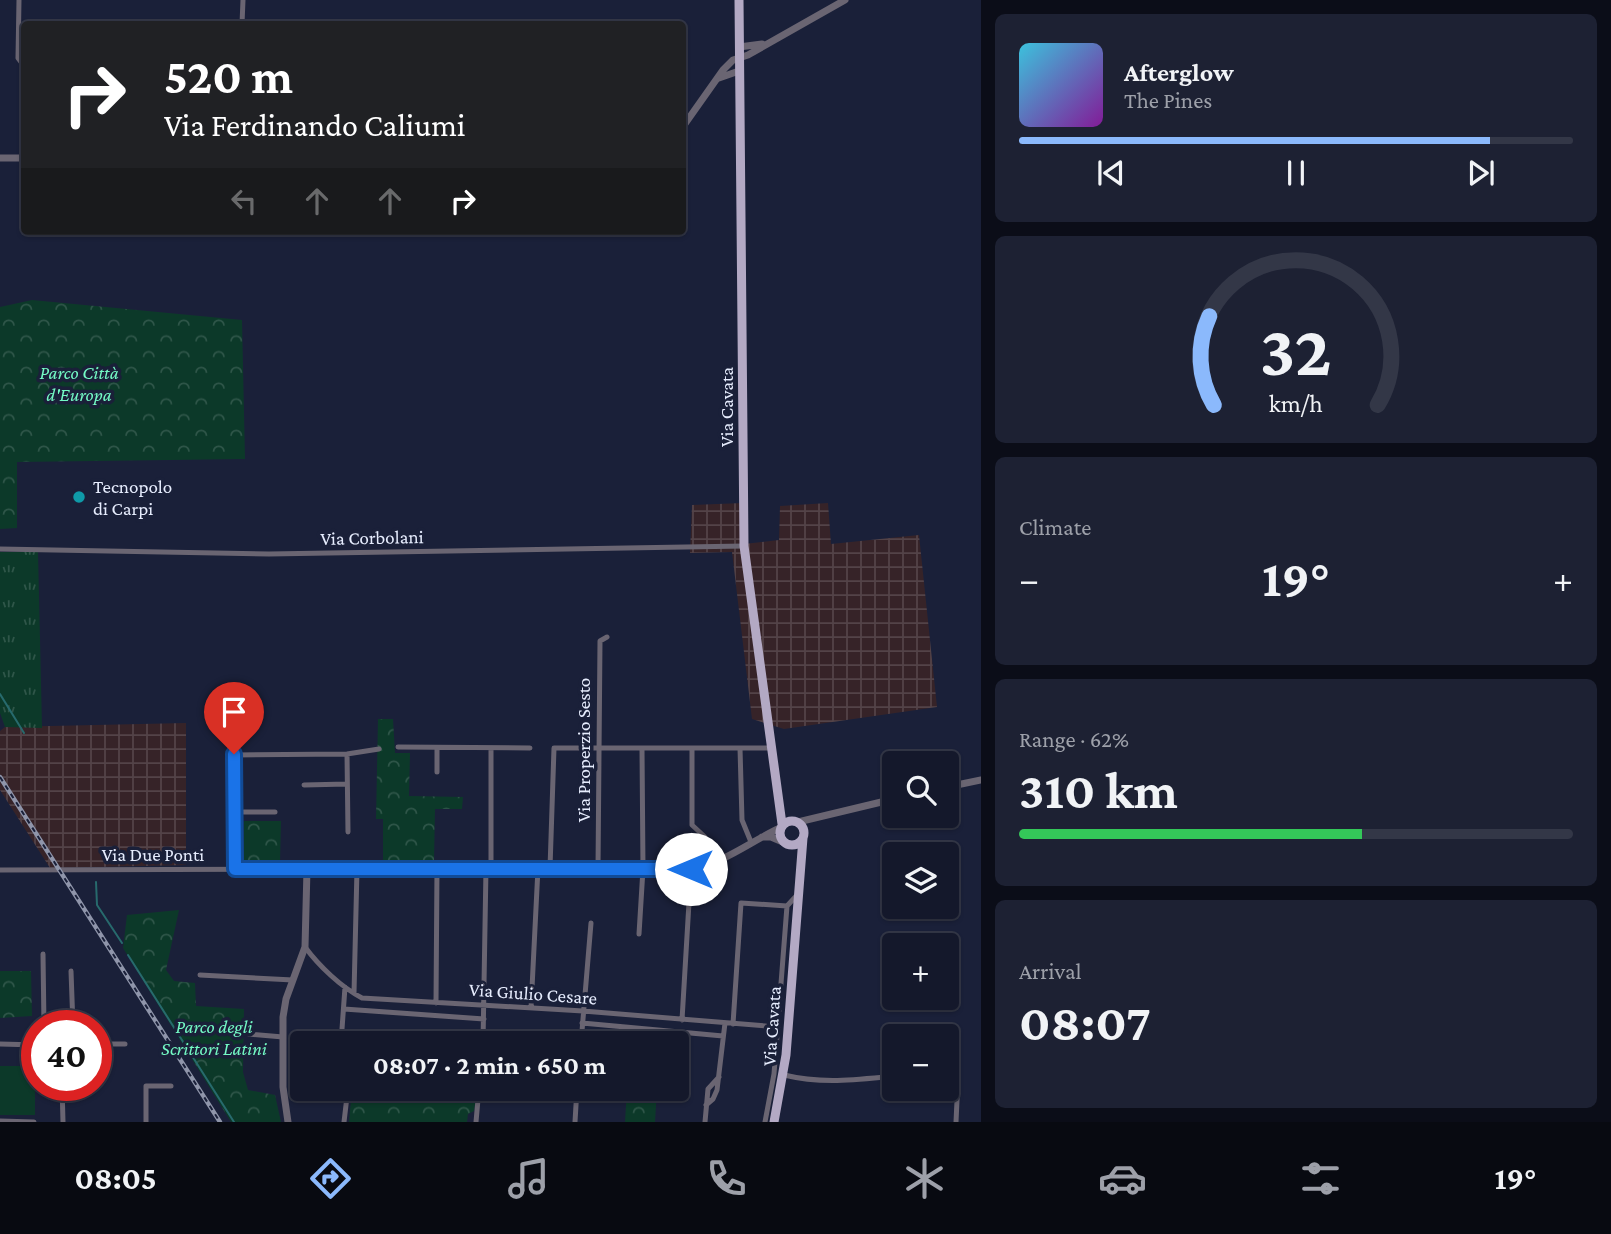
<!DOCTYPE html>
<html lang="en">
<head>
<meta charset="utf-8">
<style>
  body { margin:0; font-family:"Crimson Pro",serif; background:#1d2133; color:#f1f3f6; height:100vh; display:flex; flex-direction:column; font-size:26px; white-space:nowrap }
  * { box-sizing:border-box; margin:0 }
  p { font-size:23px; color:#9da0a9 }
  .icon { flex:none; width:38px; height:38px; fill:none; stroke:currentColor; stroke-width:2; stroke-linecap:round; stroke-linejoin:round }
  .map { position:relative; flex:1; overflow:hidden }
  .side { display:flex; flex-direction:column; gap:14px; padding:14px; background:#0b0d18; width:630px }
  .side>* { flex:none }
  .top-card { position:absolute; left:21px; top:21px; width:665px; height:214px; border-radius:7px; box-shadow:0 2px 5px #0004,0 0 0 2px #333747; background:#202124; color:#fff; overflow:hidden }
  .fabs { position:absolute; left:882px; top:751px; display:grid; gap:14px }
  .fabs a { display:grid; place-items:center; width:77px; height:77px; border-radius:7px; background:#14182b; box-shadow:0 2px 5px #0004,0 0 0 2px #333747; font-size:35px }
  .speed { position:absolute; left:21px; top:1010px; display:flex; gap:14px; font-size:35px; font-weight:700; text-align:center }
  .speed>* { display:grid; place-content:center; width:91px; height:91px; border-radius:50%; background:#14182b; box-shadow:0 2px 5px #0004,0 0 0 2px #333747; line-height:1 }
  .speed .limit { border:10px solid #d22; background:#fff; color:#111 }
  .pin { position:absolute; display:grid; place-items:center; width:60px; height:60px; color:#fff; margin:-72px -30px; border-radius:50% 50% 50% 0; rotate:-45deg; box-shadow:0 0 7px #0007 }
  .pin .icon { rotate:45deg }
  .me { position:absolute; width:77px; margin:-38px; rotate:270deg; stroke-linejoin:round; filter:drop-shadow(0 0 5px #0008) }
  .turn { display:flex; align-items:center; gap:24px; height:147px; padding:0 28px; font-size:32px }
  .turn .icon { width:91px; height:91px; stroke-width:2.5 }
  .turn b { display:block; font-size:49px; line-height:60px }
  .lanes { display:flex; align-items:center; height:66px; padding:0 28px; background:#0003; justify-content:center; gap:35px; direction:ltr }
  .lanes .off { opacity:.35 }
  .big { font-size:52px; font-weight:700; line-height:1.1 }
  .side .tile { flex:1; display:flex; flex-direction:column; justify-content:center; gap:10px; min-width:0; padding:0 24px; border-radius:10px; background:#1d2133 }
  .side .dial { align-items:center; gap:0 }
  .dial svg { height:182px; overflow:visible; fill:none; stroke:#333747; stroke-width:7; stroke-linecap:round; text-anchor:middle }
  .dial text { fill:#f1f3f6; stroke:none }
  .song { display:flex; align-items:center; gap:21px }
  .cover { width:84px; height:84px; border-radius:10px; background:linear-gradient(135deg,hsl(190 70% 55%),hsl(290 70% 35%)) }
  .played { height:7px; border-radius:4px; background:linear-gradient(90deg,#8bb9fc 85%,#333747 85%) }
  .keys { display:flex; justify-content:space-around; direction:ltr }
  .heat { display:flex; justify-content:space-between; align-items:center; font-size:38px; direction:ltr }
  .charge { height:10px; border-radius:5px; background:linear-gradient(90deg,#34c759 62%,#333747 0) }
  .trip { position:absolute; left:290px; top:1031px; width:399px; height:70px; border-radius:7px; background:#14182b; box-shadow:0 2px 5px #0004,0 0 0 2px #333747; font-weight:700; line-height:70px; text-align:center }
  .dock { display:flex; height:112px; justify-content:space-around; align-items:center; background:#080a11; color:#9da0a9 }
  .dock .icon { width:49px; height:49px }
  .dock .selected { color:#8bb9fc }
  .dock b { font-size:32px; color:#f1f3f6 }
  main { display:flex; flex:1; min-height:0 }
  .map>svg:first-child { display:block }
  .industrial { fill:url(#industrial-grid) }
  .grass { fill:url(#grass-tufts) }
  .forest { fill:url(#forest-crowns) }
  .pitch { fill:#0c3929 }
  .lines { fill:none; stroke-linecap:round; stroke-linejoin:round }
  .stream { stroke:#276a6d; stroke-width:2 }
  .minor { stroke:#6a6572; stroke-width:5 }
  .tertiary { stroke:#6a6572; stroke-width:7 }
  .primary { stroke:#b3a9c4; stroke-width:9 }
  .rail-casing { stroke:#8f95aa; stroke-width:4.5 }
  .rail { stroke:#1a2039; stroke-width:2; stroke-dasharray:5; stroke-linecap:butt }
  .route-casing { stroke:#114b97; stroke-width:18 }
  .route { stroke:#1a73e8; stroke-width:12 }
  .culture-dot { fill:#0f9aa8; stroke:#1a2039; stroke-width:2.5 }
  .labels { text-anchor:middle; stroke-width:7; stroke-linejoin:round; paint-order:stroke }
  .park-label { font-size:19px; font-style:italic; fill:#74fac5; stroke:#1a2039 }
  .street-label { font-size:19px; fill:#e6ecfd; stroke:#1a2039 }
  .poi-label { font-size:19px; fill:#e6ecfd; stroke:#1a2039; text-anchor:start }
</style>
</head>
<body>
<main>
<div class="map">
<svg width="981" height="1122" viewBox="0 0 981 1122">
  <defs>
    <pattern id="industrial-grid" width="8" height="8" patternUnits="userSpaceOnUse" patternTransform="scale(1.75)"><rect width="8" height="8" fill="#362328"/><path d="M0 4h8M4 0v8" fill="none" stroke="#534348"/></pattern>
    <pattern id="grass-tufts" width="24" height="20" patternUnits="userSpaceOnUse" patternTransform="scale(1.75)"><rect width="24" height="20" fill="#0c3929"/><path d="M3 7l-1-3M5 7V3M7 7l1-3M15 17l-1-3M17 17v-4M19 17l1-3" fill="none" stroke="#2f5649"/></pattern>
    <pattern id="forest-crowns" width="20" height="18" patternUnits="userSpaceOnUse" patternTransform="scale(1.75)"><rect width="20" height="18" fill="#0c3929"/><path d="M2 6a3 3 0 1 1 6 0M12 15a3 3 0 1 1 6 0" fill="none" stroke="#2f5649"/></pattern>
  </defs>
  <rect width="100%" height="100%" fill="#1a2039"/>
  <path class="industrial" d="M743 503 744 544 779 540 780 506 828 503 831 544 919 535 937 707 784 729 752 719 732 552 690 553 692 505Z
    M186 723V865L50 868 0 790V731L5 727Z"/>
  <path class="grass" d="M0 552H38L42 728 5 727 0 713Z"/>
  <path class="forest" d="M32 300 242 320 245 459 17 462V528L0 529V307Z
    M378 719H393L395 753H410L409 796 463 797 462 809H435L434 862H383V819H376Z
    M244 821H281L280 862 244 861Z
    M179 910 166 970 174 981 195 983 196 1006 244 1009 243 1072 248 1090 275 1095 281 1122H231L123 948 127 915Z
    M0 971H31L32 1016 0 1018Z
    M352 1089H477L474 1111 468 1114 467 1122H349Z
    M627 1089H657L655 1122H625Z"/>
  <path class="pitch" d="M0 1066H35V1115H0Z"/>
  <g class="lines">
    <path class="stream" d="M0 694 24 733
      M96 882 97 905 122 943
      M128 955 234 1122"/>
    <path class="minor" d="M19 0 18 58 24 66
      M242 24 243 0
      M0 549 269 554 744 546
      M234 731 235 869
      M398 747 530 748
      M692 748V825L705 837 707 866
      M740 748 742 820 751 842
      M347 754 348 832
      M234 755 347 754 379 749
      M437 772V748
      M304 785 347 784
      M234 812H275
      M491 868V749
      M550 868 554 748H770
      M598 868 600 641 607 637
      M0 870 307 869
      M639 934 643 869 642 749
      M305 947C319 966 341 987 362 998L583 1011 778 1027
      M43 954 44 1026
      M71 971 73 1026
      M200 975 293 980
      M354 993 357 869
      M436 1003 437 868
      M531 1008 538 868
      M344 1009 484 1019
      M682 1020 691 869
      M582 1023 723 1036
      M733 1024 741 903 787 906
      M249 1034 283 1037
      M341 1043 345 987
      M483 1043 486 868
      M581 1043 591 923
      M0 1044 37 1045
      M96 1044H125
      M947 1071 953 1073 958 1079 956 1122
      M784 1075C821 1084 856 1080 894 1076
      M62 1085 63 1122
      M706 1105 713 1099 717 1090 725 1023
      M0 1121 34 1122
      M146 1122V1086H171
      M344 1122 348 1088
      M476 1122 479 1088
      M575 1122 577 1088
      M705 1122 708 1089 719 1077
      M765 1122 774 1074 787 906 798 894"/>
    <path class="tertiary" d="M739 47 762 44
      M719 78 739 71
      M682 128 723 70 733 60 748 55 845 0
      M0 158H24
      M947 787 981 780
      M798 822 894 799
      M762 837H771L785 843
      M288 1122 283 1087V1017L286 999 305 947 307 869H691C723 864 751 841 780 828"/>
    <path class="primary" d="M739 0 744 546 782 824
      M780 833a12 12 0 1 1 24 0a12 12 0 1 1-24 0Z
      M774 1122 786 1055 803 838"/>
    <defs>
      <path id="rail" d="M0 777 220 1122"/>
    </defs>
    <use href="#rail" class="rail-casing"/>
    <use href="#rail" class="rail"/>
  </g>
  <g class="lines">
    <defs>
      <path id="route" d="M234 754 235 869H691"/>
    </defs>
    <use href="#route" class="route-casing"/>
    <use href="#route" class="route"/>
  </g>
  <circle class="culture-dot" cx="79" cy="497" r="7"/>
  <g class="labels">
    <g class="park-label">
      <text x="79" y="379">Parco Città<tspan x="79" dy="22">d'Europa</tspan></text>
      <text x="214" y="1033">Parco degli<tspan x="214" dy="22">Scrittori Latini</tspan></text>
    </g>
    <g class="street-label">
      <text transform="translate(726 407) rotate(-90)" y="7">Via Cavata</text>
      <text transform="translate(372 537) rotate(-1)" y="7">Via Corbolani</text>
      <text transform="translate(583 750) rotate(-90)" y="7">Via Properzio Sesto</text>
      <text x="153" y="861">Via Due Ponti</text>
      <text transform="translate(533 993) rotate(4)" y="7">Via Giulio Cesare</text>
      <text transform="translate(771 1026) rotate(-86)" y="7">Via Cavata</text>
    </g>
    <g class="poi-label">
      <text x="93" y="493">Tecnopolo<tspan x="93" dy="22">di Carpi</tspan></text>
    </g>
  </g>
</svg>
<div class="fabs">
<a><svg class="icon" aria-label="search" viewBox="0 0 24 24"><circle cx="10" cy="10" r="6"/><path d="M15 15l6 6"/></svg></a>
<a><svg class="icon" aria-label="layers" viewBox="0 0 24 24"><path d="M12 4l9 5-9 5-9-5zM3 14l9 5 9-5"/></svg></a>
<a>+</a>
<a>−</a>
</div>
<div class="speed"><div class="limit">40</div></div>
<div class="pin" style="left:234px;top:754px;background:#d93025"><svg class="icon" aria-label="arrive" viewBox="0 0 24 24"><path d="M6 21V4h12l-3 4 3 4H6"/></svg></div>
<svg class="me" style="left:691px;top:869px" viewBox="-20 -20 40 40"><circle r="19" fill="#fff"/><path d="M0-13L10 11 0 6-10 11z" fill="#1a73e8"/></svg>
<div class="trip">08:07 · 2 min · 650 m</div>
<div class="top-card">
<div class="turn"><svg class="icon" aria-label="right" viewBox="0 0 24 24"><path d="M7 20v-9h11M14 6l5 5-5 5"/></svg><div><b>520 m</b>Via Ferdinando Caliumi</div></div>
<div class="lanes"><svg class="icon off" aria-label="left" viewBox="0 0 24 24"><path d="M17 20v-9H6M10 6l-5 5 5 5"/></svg><svg class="icon off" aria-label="ahead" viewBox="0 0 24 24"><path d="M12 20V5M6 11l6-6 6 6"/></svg><svg class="icon off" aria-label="ahead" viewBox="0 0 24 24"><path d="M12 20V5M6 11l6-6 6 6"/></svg><svg class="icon" aria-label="right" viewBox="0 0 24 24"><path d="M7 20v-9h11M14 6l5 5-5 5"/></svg></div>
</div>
</div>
<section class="side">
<div class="tile">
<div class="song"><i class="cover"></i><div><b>Afterglow</b><p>The Pines</p></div></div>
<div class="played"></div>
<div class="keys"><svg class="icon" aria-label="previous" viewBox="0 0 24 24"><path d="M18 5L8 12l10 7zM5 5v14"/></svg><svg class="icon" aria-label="pause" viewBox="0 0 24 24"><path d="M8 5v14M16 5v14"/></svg><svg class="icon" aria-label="next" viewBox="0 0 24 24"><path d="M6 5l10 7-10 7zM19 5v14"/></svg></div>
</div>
<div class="tile dial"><svg viewBox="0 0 100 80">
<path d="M14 69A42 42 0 1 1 86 69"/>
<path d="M14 69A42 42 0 0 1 12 30" stroke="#8bb9fc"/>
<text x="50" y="56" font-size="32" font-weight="700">32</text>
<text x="50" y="72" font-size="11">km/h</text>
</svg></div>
<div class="tile"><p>Climate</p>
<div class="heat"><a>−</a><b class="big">19°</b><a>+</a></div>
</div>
<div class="tile"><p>Range · 62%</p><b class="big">310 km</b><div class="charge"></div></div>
<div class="tile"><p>Arrival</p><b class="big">08:07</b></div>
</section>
</main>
<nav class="dock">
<b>08:05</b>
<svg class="icon selected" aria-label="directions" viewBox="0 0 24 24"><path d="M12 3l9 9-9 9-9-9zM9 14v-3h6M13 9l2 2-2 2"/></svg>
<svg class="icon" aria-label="music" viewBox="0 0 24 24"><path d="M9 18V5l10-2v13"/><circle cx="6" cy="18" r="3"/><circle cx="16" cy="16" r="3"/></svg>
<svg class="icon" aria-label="phone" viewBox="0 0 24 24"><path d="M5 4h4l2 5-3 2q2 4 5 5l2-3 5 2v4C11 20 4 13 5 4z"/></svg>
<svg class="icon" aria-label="climate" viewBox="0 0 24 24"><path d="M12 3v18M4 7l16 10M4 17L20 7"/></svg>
<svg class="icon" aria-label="car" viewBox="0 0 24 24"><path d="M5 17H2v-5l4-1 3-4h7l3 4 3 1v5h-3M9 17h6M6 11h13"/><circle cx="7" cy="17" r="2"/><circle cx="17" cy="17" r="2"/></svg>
<svg class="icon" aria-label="filters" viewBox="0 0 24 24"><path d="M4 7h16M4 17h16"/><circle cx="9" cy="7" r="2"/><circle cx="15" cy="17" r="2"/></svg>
<b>19°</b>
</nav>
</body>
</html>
